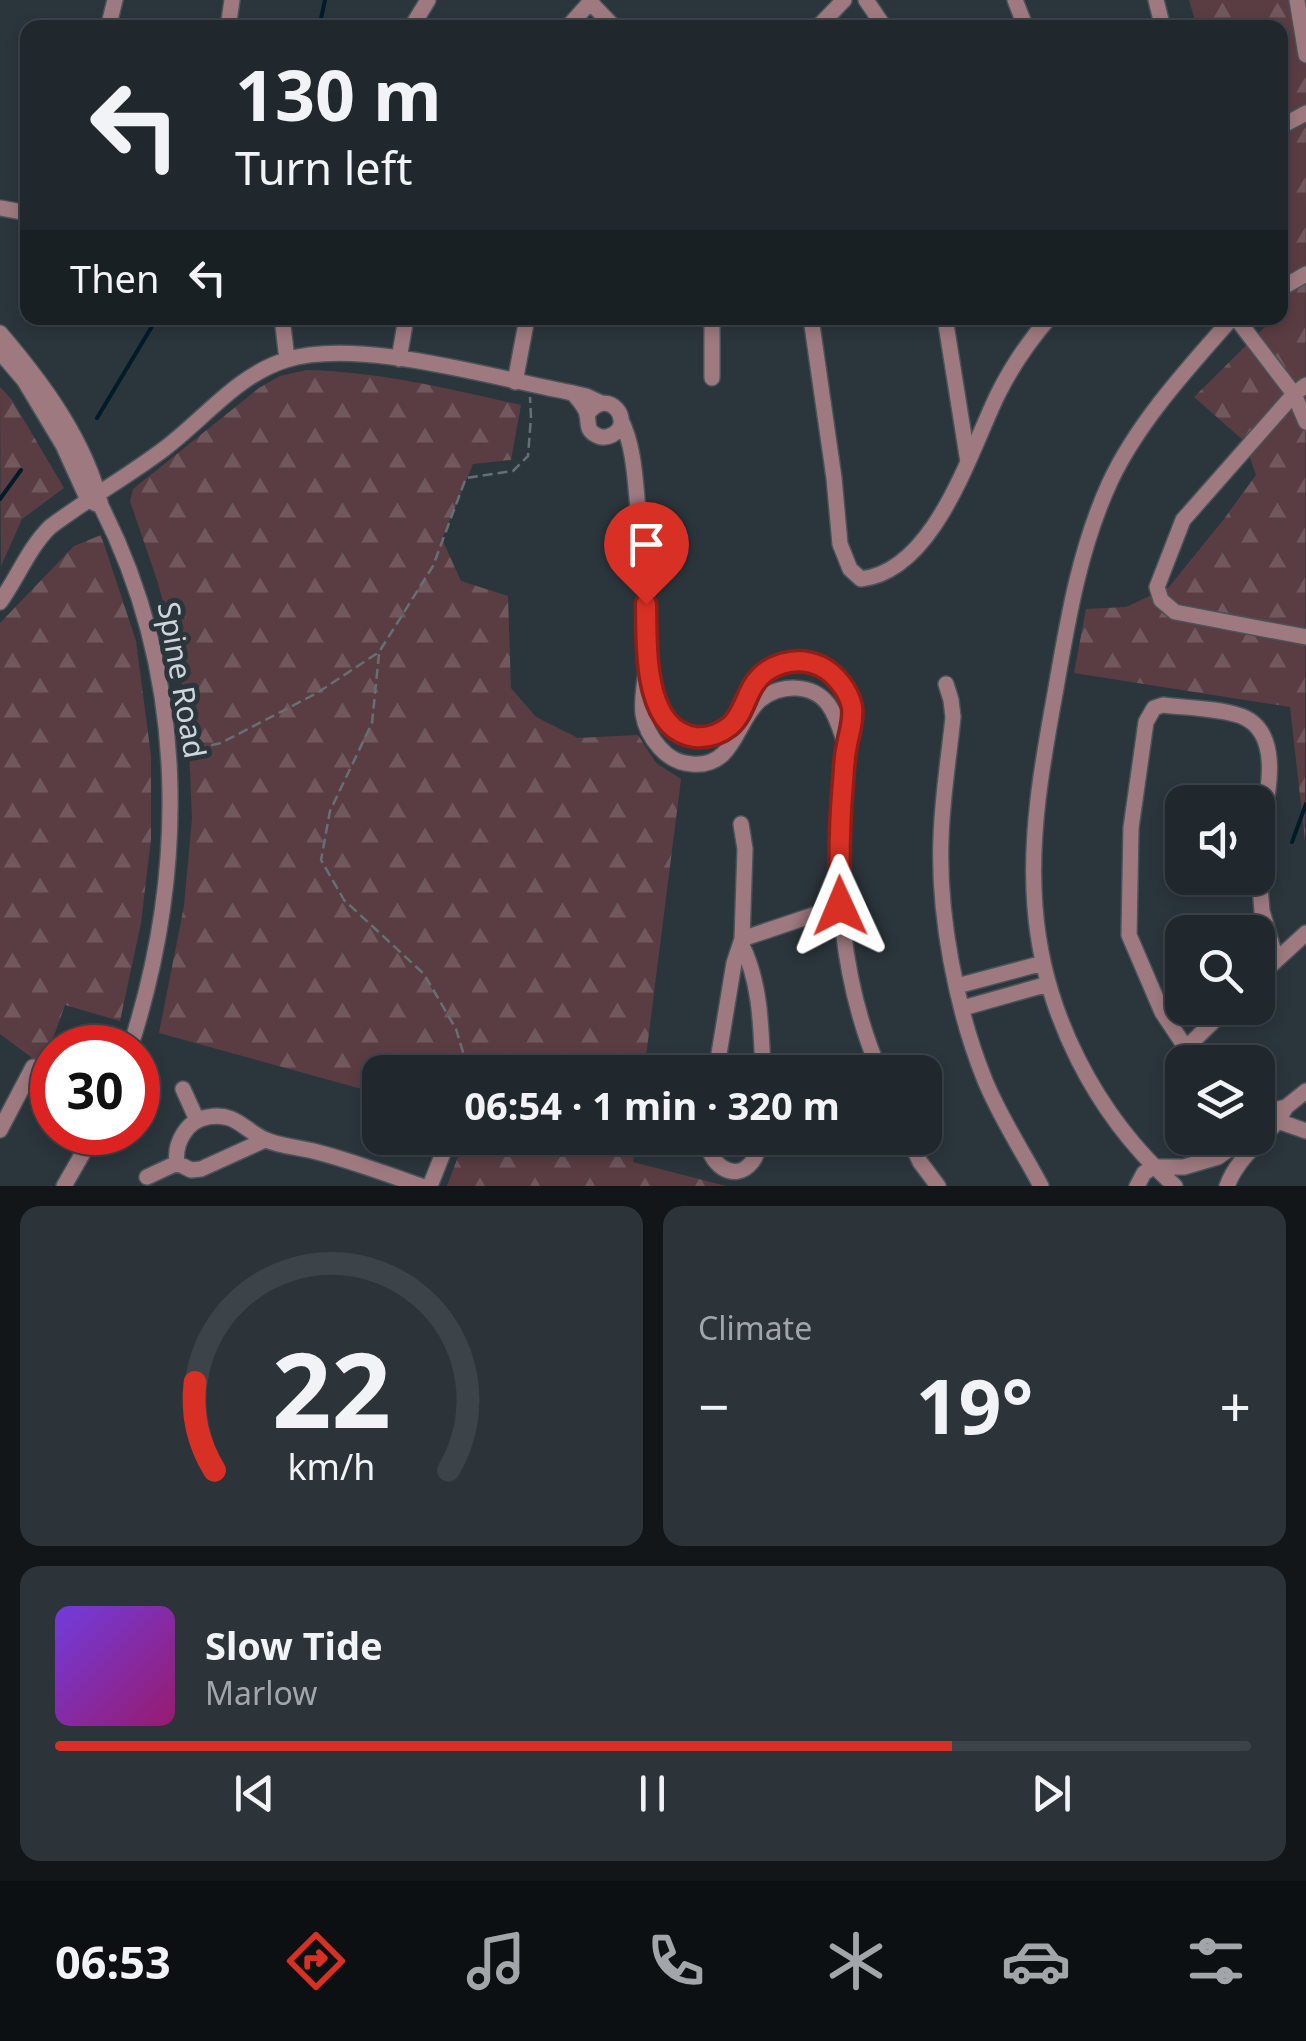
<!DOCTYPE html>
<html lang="en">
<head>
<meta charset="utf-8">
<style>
  body { margin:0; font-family:"Noto Sans",sans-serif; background:#2d3439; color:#f1f3f6; height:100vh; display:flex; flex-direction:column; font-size:38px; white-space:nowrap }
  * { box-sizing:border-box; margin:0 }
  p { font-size:32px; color:#a2a6aa }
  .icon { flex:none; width:55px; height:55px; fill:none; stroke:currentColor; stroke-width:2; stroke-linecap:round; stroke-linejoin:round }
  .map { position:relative; height:1186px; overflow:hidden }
  .side { display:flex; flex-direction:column; gap:20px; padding:20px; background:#121619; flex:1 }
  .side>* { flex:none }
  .banner { position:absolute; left:20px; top:20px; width:1268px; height:305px; border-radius:20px; box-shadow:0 5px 15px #0003,0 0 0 2px #3d4449; background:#20282d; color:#f1f3f6; overflow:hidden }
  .fabs { position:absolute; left:1165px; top:785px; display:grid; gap:20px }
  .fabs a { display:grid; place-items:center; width:110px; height:110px; border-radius:20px; background:#20282d; box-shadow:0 5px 15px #0003,0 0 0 2px #3d4449; font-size:50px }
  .speed { position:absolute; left:30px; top:1025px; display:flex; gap:20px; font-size:50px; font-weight:700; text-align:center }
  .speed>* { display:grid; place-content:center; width:130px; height:130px; border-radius:50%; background:#20282d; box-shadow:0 5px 15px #0003,0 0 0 2px #3d4449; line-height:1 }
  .speed .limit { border:15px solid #d22; background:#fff; color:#111 }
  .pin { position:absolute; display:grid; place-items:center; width:85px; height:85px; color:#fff; margin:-102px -42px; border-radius:50% 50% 50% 0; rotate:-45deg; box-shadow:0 0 10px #0007 }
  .pin .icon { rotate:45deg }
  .me { position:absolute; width:110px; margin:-55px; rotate:359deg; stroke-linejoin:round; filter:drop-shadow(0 0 8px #0008) }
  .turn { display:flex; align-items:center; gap:35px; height:210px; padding:0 50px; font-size:45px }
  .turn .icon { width:130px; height:130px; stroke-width:2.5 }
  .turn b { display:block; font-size:70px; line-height:85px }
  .then { display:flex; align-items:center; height:95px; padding:0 50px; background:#0003; gap:20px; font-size:38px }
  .big { font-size:75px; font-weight:700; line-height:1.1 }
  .side .card { flex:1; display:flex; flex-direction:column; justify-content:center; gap:15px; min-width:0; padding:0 35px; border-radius:20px; background:#2d3439 }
  .side .dial { align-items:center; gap:0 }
  .dial svg { height:260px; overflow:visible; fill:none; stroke:#3d4449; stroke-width:7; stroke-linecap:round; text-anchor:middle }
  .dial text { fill:#f1f3f6; stroke:none }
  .song { display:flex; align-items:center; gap:30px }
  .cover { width:120px; height:120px; border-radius:15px; background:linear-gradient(135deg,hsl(260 70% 55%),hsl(320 70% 35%)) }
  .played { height:10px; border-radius:5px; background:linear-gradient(90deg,#d93025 75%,#3d4449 75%) }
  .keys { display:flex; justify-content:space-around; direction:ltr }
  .heat { display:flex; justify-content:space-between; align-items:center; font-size:55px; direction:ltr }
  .side .tiles { flex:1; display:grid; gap:20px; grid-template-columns:1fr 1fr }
  .card:last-child { grid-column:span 2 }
  .trip { position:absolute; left:362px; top:1055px; width:580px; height:100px; border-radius:20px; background:#20282d; box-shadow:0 5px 15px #0003,0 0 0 2px #3d4449; font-weight:700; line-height:100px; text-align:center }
  .tab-bar { display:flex; height:160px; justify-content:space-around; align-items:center; background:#0d1012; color:#a2a6aa }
  .tab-bar .icon { width:70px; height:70px }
  .tab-bar .selected { color:#d93025 }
  .tab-bar b { font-size:45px; color:#f1f3f6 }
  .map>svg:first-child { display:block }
  .forest { fill:url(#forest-firs) }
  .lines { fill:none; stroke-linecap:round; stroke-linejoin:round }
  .stream { stroke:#001c29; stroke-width:4 }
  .minor-casing { stroke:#495358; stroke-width:18 }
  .path { stroke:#656f74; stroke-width:2.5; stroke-dasharray:10 5; stroke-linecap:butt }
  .minor { stroke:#9e7a80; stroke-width:15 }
  .route-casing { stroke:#8d1f18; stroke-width:25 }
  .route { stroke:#d93025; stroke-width:18 }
  .labels { text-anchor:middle; stroke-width:10; stroke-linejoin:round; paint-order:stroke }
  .street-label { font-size:30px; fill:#cfd6da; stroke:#2b363c }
</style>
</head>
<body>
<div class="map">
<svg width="1306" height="1186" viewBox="0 0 1306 1186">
  <defs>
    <pattern id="forest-firs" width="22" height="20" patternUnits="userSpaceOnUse" patternTransform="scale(2.5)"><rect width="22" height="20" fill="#5a3d42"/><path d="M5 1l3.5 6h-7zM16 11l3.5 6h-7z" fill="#71585d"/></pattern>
  </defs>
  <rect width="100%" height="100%" fill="#2b363c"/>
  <path class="forest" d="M1189 0H1306L1305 840 1290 707 1074 673 1086 609 1126 607 1169 587 1224 519 1256 475 1244 441 1194 397 1268 324 1270 318H1280V28L1197 27Z
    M307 370C381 372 449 389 521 405L511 460 473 464 442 539 461 581 508 596 511 688 536 717 578 738 638 735 656 763 681 779 644 1072H380V1094L159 1033 184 906 192 819 189 747 180 665 158 583 130 501 133 489 259 388 280 376Z
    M0 387 12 400 64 488 22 519 1 566Z
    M101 535 136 641 151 756V839L141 923 120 1021 65 1005 43 1066 0 1034V623L74 546Z
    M465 1138H636L633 1162 726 1186H447Z"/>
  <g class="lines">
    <path class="stream" d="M319 28 325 0
      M97 418 157 318
      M0 499 21 470
      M1292 842 1306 804"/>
    <defs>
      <path id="minor" d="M866 0 885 28
        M1015 0 1026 28
        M1156 0 1163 28
        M1297 0 1306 55
        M590 2 615 28
        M108 28 115 0
        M228 28 232 0
        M411 28 428 0
        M567 28 592 0
        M817 28 844 0
        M1280 127 1306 113
        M0 208 28 213
        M1280 289 1306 274
        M282 318 287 359
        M811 318 834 478 840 544 850 569 861 579C935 571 970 451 998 394 1012 366 1029 341 1049 318
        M945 318 968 462
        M1236 318 1294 394 1306 422
        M0 333C42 382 86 441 101 506L88 500 63 445 24 380 0 352
        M399 359 406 318
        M712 378V318
        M515 382 527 318
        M1306 385 1294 394 1183 520 1157 587 1161 600 1175 612 1306 637
        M573 393C578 399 585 406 587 414 589 423 586 430 596 435 601 438 606 438 612 435 636 423 608 384 587 415
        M621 420C634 446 635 479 638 509 643 559 650 611 647 661 646 679 641 696 643 714 645 727 651 738 660 748 669 758 678 763 692 764 735 768 736 720 760 700 780 684 812 683 828 704 837 716 841 732 846 746
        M101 506C187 675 188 869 130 1048
        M0 602C18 577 28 549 50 527 87 499 127 477 164 449 204 419 237 375 286 360 359 337 497 379 573 393L586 396 601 403
        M647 660C650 675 651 691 656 705 668 735 706 748 731 725 742 715 745 699 753 686 773 653 821 655 842 685 856 705 851 722 847 744 845 756 844 769 843 781 833 879 841 982 880 1072
        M946 684 951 700 953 717C949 757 942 798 941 839 938 914 956 1008 984 1078 999 1116 1022 1150 1041 1186
        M1258 863 1262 911 1276 959
        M742 939 840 906
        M741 943C761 983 761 1028 763 1072
        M1258 977 1306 933
        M957 986 1043 963
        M963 1008 1048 984
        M1186 1048 1227 1008
        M1198 1062 1186 1048 1162 1012 1129 935 1131 828 1146 722 1154 708 1163 705C1187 708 1217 708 1241 716 1288 734 1264 807 1258 844
        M716 1072 734 963 742 939 745 849 741 824
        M183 1089 197 1120
        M1272 1119 1306 1131
        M1258 1121 1262 1113 1286 1107 1306 1091
        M0 1130 33 1067
        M708 1138C706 1162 734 1185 752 1162 758 1155 758 1146 759 1138
        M909 1138 920 1162 938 1186
        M177 1163C174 1143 187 1120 208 1117 235 1112 243 1129 264 1139 280 1147 301 1147 317 1152 352 1161 387 1174 421 1186
        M177 1163 191 1170 201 1169 265 1140
        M147 1177 177 1163
        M64 1186 95 1132
        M430 1186 449 1138
        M1137 1186 1144 1173 1153 1167H1184L1218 1157 1245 1138
        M1175 1186C1096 1116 1043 1013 1035 907 1029 834 1043 759 1056 688 1068 618 1080 547 1110 482 1138 422 1189 367 1232 318
        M1227 1186C1239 1153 1270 1138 1286 1107"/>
    </defs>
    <use href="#minor" class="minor-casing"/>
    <path class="path" d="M379 654 372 723 330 811 321 860 344 900 424 974 456 1029 469 1072
      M182 752 221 743 317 693 379 652 433 566 466 478 513 471 528 456 531 417 530 397"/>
    <use href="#minor" class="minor"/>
  </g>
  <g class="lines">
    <defs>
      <path id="route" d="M646 604C647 643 642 730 695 737 707 738 720 734 730 726 742 716 745 699 753 686 766 664 796 655 820 666 835 673 849 691 852 707 854 720 849 733 847 745 844 758 844 771 843 783 839 824 839 865 840 906"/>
    </defs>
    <use href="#route" class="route-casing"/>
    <use href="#route" class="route"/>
  </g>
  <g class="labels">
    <g class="street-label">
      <text transform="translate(181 680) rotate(80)" y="10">Spine Road</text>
    </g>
  </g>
</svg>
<div class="fabs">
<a><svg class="icon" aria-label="sound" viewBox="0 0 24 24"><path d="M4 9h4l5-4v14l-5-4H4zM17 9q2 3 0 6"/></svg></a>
<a><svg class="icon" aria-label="search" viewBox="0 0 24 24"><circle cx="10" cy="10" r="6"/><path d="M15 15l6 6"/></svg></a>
<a><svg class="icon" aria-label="layers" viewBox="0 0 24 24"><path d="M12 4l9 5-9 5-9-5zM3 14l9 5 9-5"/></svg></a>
</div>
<div class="speed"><div class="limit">30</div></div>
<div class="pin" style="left:646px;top:604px;background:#d93025"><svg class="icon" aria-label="arrive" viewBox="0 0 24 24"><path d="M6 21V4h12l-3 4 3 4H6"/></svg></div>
<svg class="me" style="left:840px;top:906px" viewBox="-20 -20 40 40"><path d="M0-17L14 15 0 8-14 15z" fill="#d93025" stroke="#fff" stroke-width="4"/></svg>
<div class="trip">06:54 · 1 min · 320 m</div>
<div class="banner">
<div class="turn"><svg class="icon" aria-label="left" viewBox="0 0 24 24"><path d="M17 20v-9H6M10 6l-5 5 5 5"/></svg><div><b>130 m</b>Turn left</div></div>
<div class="then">Then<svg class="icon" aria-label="left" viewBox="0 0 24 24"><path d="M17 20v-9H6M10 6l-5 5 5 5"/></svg></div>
</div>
</div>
<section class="side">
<div class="tiles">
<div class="card dial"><svg viewBox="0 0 100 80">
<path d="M14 69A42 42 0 1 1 86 69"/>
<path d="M14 69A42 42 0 0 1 8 42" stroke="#d93025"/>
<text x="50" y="56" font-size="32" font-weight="700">22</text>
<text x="50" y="72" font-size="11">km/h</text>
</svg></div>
<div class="card"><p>Climate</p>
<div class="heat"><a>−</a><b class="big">19°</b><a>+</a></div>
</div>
<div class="card">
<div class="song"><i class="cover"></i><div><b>Slow Tide</b><p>Marlow</p></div></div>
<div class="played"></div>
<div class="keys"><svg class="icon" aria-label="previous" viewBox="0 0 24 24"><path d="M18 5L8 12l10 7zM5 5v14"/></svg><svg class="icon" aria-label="pause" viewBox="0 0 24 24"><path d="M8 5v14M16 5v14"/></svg><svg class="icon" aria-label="next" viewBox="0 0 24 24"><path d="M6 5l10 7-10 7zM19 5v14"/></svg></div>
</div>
</div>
</section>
<nav class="tab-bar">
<b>06:53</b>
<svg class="icon selected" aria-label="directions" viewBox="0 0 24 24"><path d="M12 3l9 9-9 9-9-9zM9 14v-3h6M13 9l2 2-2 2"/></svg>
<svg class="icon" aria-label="music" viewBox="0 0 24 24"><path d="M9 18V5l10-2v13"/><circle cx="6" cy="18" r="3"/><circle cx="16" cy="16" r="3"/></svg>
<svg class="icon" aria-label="phone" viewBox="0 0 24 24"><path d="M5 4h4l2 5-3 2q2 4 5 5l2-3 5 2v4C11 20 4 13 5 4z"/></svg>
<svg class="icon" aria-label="climate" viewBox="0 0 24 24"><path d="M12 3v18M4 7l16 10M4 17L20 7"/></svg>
<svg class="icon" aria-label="car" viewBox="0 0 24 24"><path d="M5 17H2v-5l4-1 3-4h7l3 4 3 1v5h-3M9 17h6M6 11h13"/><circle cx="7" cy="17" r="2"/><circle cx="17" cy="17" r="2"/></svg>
<svg class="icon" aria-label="filters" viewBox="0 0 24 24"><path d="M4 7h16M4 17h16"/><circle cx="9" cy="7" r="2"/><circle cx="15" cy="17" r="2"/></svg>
</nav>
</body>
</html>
